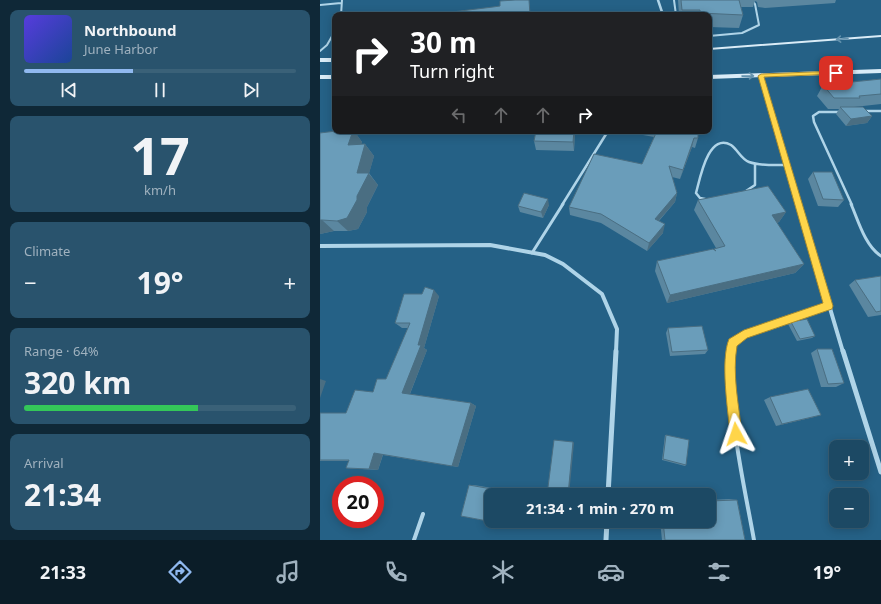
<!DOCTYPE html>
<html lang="en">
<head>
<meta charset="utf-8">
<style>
  body { margin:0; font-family:"Noto Sans",sans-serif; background:#29536d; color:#f1f3f6; height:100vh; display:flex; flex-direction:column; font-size:15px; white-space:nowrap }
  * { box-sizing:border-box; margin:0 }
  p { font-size:13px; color:#a0b2bf }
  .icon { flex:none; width:22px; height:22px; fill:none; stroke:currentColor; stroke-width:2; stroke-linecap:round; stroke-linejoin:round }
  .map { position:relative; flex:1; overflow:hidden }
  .sheet { display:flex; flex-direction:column; gap:10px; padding:10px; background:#0f2837; width:320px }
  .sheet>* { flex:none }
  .banner { position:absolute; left:12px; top:12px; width:380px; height:122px; border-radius:8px; box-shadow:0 2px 10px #0003,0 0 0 1px #3a6178; background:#202124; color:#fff; overflow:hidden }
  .controls { position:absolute; left:509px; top:440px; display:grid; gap:8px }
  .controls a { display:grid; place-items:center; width:40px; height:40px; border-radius:8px; background:#1c4964; box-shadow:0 2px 10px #0003,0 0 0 1px #3a6178; font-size:20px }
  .speed { position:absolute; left:12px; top:476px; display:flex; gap:8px; font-size:20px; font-weight:700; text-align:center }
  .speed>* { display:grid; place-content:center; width:52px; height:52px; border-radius:50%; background:#1c4964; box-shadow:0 2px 10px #0003,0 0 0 1px #3a6178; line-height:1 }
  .speed .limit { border:6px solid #d22; background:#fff; color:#111 }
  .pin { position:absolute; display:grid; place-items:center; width:34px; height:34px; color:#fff; margin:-17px; border-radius:8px; box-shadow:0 2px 6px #0006 }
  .me { position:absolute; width:44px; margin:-22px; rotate:355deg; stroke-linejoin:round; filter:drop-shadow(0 0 3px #0008) }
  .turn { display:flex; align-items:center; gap:14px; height:84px; padding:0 12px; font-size:18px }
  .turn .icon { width:52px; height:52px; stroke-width:2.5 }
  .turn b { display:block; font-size:28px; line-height:34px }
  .lanes { display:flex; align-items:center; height:38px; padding:0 12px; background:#0003; justify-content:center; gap:20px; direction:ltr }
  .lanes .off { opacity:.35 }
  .big { font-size:30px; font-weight:700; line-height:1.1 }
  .sheet .tile { flex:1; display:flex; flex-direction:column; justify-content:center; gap:6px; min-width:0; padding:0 14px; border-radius:8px; background:#29536d }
  .sheet .dial { align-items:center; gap:0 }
  .dial b { font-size:52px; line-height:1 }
  .song { display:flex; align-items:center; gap:12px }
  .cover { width:48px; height:48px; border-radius:6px; background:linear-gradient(135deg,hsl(250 70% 55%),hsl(220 70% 35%)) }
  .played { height:4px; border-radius:2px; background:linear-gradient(90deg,#90b9f0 40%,#3a6178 40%) }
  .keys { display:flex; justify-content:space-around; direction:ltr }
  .heat { display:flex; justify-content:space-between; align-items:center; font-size:22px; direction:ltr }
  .charge { height:6px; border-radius:3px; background:linear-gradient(90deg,#34c759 64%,#3a6178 0) }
  .trip { position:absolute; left:164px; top:488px; width:232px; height:40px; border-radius:8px; background:#1c4964; box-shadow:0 2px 10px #0003,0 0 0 1px #3a6178; font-weight:700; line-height:40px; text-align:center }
  .tab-bar { display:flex; height:64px; justify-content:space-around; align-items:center; background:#0b1d28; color:#a0b2bf }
  .tab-bar .icon { width:28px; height:28px }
  .tab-bar .on { color:#90b9f0 }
  .tab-bar b { font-size:18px; color:#f1f3f6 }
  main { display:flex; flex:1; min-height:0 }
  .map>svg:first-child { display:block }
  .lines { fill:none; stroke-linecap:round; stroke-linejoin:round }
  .lane-far3 { stroke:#afd4e8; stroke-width:2 }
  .lane-far2 { stroke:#afd4e8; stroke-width:2.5 }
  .lane-far1 { stroke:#afd4e8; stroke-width:3 }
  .lane { stroke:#afd4e8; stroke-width:4 }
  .street-far3 { stroke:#afd4e8; stroke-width:2.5 }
  .street-far2 { stroke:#afd4e8; stroke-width:3 }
  .street-far1 { stroke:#afd4e8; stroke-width:4 }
  .street { stroke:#afd4e8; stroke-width:5 }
  .secondary { fill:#daecf7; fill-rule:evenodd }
  .wall { fill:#5b87a0 }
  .shaded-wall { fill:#4a6e82 }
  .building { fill:#6a9dba; stroke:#4a6e82 }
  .oneway { stroke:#6492ae }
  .route { fill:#ffd54a; stroke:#a68a30 }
</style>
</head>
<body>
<main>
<section class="sheet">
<div class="tile">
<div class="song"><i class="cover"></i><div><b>Northbound</b><p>June Harbor</p></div></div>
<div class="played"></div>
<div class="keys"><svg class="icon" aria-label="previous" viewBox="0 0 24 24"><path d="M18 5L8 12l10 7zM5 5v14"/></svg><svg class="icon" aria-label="pause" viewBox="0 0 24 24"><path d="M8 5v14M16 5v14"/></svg><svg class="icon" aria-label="next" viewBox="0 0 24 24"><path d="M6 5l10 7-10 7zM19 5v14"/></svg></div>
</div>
<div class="tile dial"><b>17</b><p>km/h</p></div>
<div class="tile"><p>Climate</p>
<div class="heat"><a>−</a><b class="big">19°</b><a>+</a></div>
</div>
<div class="tile"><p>Range · 64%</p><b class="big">320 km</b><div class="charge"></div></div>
<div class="tile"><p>Arrival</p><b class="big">21:34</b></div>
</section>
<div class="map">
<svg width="561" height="540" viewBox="0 0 561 540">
  <rect width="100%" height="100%" fill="#256186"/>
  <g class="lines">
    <path class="lane-far3" d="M354 0 356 15
      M0 5 21 3
      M21 15 22 0
      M389 36 422 33 439 25 435 4 432 0
      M0 51 7 45 15 31"/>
    <path class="lane-far2" d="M545 111H561
      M521 112H499L493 116 494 122 532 205
      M426 191 435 185V164
      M385 199 380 198 376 193C380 179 388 132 411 145 418 150 421 159 429 162 440 166 454 165 466 165
      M242 205 288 131"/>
    <path class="lane-far1" d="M531 204C538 220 545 246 561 256
      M212 253 243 204
      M412 352 413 343 424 335 509 306"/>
    <path class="lane" d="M412 351C407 413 423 479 434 540
      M94 540 103 514"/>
    <path class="street-far3" d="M338 0 343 15
      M441 76 445 90"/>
    <path class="street-far2" d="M445 89 479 205"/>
    <path class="street-far1" d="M479 204 523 352
      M0 246 170 245 225 255 243 264 282 294 297 329 296 352"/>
    <path class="street" d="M523 351 561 472
      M288 495 296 351
      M286 540 287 521"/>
    <path class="secondary" d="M561 35V37L389 50V48Z
      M0 58H15V62H0Z
      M561 69V73L389 79V75Z
      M0 75H15V79H0Z"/>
  </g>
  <path class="wall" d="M358 0H516L515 3 445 8 438 7 437 2 435 1 433 7H421L423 15 419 28 389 27V15H359Z
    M561 79V104L534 107 552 116 547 123 526 126 516 114 519 109H508L497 96 503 85Z
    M16 131H34L42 142 41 144H45L54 156 49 173 58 185 47 207V212L38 229 28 231H14L0 234Z
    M216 131H255L254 151 216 150 214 141Z
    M301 131H378V138L375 148 372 147 360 179 352 177 357 193 355 202 339 221 343 233 327 251 281 223 250 215 249 207 322 164 334 137Z
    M493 172 524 200 518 207 498 206 488 179Z
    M378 200 466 212 459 222 457 223 484 264 475 273 347 303 335 271 337 261 394 250V249L396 248 374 210Z
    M229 205 223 218 200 212 198 206Z
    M561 276V315L548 317 529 285 535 280Z
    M102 294 119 296 104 348 107 350 90 394 151 403 156 406 138 467 63 455 58 470 26 468 29 461H0V413H26L53 392 66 379 88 328H82L75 323Z
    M471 322 495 336 492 338 477 341 468 324Z
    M348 328 388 350 385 354 350 356 346 333Z
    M497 349 524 383 516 387H501L491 353Z
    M450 397 494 417 456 426 444 400Z
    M345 435H346L366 465 365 466 342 460Z
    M149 485H154L209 494V495H171V521H203L202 525 199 527 141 516Z
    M409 499 417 500 425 540H342L340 521H389V500Z"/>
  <path class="shaded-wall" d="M552 116 547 123 526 126 531 119Z
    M33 131H34L42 142 37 158 28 145Z
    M254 131H255L254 151 253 142Z
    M374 138 372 147 360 179 363 170Z
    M45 144 54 156 49 174 58 185 47 207V212L38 229 28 231 17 221Z
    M357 193 355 202 333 227 335 219Z
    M228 199 229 205 223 218 221 212Z
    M466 212 459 222 445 226 452 215Z
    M0 220H2L14 231 0 234Z
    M345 224 343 233 327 251 329 243Z
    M484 264 475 273 347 303 350 295Z
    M114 290 119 296 104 348 107 350 89 396 82 393Z
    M0 379 6 381 0 398Z
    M151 403 156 406 138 467 132 466Z
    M501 415 494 417 456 426 462 424Z
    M253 442 254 443 249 495H248Z
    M54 453 63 454 58 470 49 469Z
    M201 521H203L202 525 199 527Z"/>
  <path class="building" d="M195 0H209L210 15H132V12L173 7 180 6V1Z
    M361 0H419L423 15 380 13V10H362Z
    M561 79V94L539 96 540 98H514L503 85Z
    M389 96 390 111H389Z
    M520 107H543L552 116 531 119Z
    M16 131H33L28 145 45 144 37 173H49L37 196V200L27 218 17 221 2 220H0V133Z
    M216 131H254L253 142 214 141Z
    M337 131H378V138H374L363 170 349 166 357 193 335 219 345 224 329 243 281 214 249 207 274 154 322 164Z
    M493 172H512L524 200 503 199Z
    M448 186 466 212 452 215 484 264 350 295 337 261 393 249 396 251 394 249 405 246 378 200Z
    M204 193 228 199 221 212 198 206Z
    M561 276V311L556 312 535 280Z
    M105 287 114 290 98 345H101L82 393 151 403 132 466 54 453 49 469 26 468 29 460H0V413H26L35 390 53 392 57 379H66L90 323H75L84 294H102Z
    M487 319 495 336 480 339 471 322Z
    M382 326 388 350 352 352 348 328Z
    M497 349H512L524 383 508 384Z
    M488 389 501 415 462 424 450 397Z
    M346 435 369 440 366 465 343 459Z
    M234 440 253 442 248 495H227Z
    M149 485 206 495H171V521H201L199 527 141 516Z
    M417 500 425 540H345L343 521H389V501Z"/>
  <defs><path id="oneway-shaft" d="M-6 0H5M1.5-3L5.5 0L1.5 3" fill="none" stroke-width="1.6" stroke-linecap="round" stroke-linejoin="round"/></defs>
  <g class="oneway">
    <use href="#oneway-shaft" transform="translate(522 39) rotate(176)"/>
    <use href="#oneway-shaft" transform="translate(428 76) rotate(-1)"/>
  </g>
  <path class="route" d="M516 71H518V74L444 77 513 306 512 309 427 338 417 346C412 374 419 406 422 434L420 439 416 440 412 439 410 434C408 410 400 361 409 339L424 330 503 303 438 76 441 74Z"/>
</svg>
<div class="controls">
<a>+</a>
<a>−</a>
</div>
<div class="speed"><div class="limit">20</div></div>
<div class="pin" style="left:516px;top:73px;background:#d93025"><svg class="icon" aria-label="arrive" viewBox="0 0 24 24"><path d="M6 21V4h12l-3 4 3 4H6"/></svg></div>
<svg class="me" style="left:416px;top:434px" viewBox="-20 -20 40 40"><path d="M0-17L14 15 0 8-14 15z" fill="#ffd54a" stroke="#fff" stroke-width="4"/></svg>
<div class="trip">21:34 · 1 min · 270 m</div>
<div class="banner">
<div class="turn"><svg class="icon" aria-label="right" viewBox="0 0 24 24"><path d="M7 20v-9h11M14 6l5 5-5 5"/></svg><div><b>30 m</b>Turn right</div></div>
<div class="lanes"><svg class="icon off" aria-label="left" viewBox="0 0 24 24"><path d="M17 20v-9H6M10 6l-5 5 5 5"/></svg><svg class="icon off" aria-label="ahead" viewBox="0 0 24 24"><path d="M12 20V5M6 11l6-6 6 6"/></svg><svg class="icon off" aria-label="ahead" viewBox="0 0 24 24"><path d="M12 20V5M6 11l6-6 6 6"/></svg><svg class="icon" aria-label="right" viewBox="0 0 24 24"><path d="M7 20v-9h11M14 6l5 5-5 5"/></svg></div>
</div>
</div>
</main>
<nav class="tab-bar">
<b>21:33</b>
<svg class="icon on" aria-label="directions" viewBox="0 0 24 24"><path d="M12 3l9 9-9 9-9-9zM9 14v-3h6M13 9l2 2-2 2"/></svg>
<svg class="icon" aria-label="music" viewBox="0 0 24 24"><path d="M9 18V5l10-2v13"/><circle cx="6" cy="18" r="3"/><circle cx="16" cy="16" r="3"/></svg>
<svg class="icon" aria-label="phone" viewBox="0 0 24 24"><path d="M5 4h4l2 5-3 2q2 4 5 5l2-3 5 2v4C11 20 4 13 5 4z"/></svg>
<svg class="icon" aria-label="climate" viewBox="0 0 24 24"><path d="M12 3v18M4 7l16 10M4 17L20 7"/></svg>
<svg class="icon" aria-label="car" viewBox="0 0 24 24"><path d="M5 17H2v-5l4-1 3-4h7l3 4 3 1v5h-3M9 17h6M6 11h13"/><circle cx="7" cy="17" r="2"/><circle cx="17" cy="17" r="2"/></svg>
<svg class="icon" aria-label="filters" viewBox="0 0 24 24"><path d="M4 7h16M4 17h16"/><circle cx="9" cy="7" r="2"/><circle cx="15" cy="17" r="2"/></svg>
<b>19°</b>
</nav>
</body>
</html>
